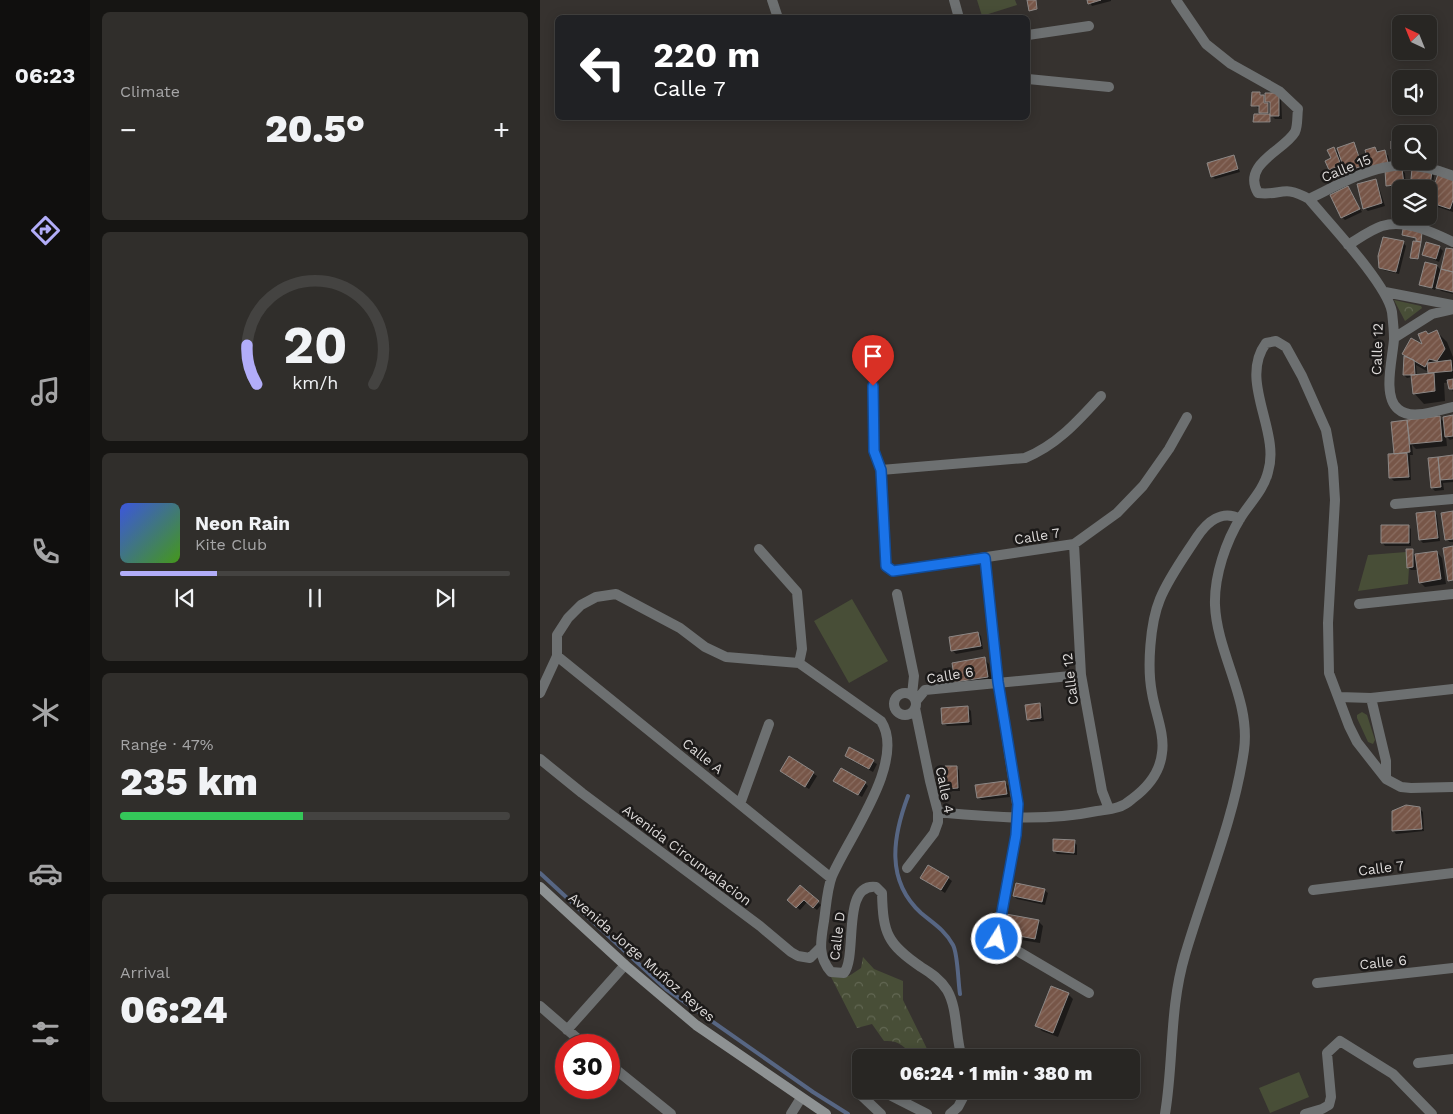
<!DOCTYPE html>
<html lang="en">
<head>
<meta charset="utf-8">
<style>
  body { margin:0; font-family:"Work Sans",sans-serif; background:#302e2b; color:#f1f3f6; height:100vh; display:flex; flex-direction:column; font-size:19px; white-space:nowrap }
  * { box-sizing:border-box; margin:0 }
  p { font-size:16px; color:#a5a5a6 }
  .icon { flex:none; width:28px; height:28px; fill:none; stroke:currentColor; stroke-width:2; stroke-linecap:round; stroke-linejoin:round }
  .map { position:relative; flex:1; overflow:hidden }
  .panel { display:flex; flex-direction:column; gap:12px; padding:12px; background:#161513; width:450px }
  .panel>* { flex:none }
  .hud { position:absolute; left:15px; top:15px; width:475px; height:105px; border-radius:8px; box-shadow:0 2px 12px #0003,0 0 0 1px #444341; background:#202124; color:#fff; overflow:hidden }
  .needle { width:32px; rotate:317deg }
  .tools { position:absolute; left:852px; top:15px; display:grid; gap:10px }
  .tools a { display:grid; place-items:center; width:45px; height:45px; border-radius:8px; background:#282623; box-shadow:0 2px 12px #0003,0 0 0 1px #444341; font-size:25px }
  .speed { position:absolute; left:15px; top:1034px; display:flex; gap:10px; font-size:25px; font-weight:700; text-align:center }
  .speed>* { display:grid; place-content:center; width:65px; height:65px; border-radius:50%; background:#282623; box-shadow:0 2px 12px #0003,0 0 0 1px #444341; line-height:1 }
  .speed .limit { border:8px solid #d22; background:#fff; color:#111 }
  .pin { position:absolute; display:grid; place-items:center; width:42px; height:42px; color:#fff; margin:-51px -21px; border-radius:50% 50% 50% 0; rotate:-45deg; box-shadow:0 0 5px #0007 }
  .pin .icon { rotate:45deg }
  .me { position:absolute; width:55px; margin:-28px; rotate:10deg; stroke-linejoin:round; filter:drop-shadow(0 0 4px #0008) }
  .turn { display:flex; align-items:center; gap:18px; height:105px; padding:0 15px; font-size:22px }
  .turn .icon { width:65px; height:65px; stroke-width:2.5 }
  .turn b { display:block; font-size:35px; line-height:42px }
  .big { font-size:38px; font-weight:800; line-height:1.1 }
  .panel .widget { flex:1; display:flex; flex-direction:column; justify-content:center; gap:8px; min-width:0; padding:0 18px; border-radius:8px; background:#302e2b }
  .panel .dial { align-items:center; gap:0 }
  .dial svg { height:130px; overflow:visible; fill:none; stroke:#444341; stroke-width:7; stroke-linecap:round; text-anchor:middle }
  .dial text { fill:#f1f3f6; stroke:none }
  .song { display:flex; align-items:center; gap:15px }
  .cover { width:60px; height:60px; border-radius:8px; background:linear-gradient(135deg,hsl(230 70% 55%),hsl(100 70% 35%)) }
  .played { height:5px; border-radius:2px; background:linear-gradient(90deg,#b2adf9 25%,#444341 25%) }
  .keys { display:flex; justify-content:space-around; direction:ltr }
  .heat { display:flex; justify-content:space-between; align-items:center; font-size:28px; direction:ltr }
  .charge { height:8px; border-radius:4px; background:linear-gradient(90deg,#34c759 47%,#444341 0) }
  .trip { position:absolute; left:312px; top:1049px; width:288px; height:50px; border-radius:8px; background:#282623; box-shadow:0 2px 12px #0003,0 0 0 1px #444341; font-weight:800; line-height:50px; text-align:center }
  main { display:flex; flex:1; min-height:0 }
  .dock { display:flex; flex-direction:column; width:90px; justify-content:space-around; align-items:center; background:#100f0e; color:#a5a5a6 }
  .dock .icon { width:35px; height:35px }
  .dock .on { color:#b2adf9 }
  .dock b { font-size:22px; color:#f1f3f6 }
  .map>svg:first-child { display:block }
  .green { fill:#484e37 }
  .forest { fill:url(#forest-crowns) }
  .shadow { fill:#0007; fill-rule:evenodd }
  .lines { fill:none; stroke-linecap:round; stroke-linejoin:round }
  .stream { stroke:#576683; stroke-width:4 }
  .building { fill:url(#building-hatch); stroke:#8d8886 }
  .street { stroke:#6d7071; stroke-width:10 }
  .secondary { stroke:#8e9293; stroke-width:10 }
  .route-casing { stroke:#114b97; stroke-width:12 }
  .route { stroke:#1a73e8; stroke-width:9 }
  .labels { text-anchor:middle; stroke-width:5; stroke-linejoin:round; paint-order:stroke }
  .street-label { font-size:14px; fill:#dddad9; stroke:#1c1a19 }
</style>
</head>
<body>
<main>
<nav class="dock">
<b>06:23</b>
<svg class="icon on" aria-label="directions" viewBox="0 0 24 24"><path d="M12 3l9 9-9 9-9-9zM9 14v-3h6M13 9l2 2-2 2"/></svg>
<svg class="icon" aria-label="music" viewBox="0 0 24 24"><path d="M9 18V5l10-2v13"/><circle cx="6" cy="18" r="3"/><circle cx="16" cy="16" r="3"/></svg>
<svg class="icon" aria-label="phone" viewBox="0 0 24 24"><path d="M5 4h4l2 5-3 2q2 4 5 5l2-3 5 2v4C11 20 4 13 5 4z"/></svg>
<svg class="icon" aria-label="climate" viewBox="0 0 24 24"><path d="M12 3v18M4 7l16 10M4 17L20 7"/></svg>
<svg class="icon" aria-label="car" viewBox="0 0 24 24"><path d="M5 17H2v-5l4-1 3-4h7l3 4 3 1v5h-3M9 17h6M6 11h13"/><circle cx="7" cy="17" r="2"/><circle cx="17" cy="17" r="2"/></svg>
<svg class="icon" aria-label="filters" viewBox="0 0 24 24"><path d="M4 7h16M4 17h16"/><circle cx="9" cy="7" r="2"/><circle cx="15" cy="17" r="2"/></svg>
</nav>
<section class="panel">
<div class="widget"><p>Climate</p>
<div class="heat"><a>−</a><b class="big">20.5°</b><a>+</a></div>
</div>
<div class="widget dial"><svg viewBox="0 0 100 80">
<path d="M14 69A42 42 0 1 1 86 69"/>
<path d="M14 69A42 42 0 0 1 8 45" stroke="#b2adf9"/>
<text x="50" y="56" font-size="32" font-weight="700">20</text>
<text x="50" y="72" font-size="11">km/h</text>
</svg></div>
<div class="widget">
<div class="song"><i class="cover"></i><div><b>Neon Rain</b><p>Kite Club</p></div></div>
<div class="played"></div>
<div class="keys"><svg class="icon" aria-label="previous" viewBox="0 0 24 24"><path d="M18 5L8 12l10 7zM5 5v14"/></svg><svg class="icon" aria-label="pause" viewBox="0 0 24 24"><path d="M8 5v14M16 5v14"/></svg><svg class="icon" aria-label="next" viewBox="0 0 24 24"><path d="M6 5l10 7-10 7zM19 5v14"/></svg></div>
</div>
<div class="widget"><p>Range · 47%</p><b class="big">235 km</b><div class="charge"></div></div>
<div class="widget"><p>Arrival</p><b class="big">06:24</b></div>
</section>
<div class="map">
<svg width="913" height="1114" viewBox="0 0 913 1114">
  <defs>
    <pattern id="forest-crowns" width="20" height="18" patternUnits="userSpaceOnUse" patternTransform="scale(1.25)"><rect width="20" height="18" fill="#484e37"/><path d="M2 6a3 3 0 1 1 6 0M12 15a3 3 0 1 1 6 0" fill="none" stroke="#626753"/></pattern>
    <pattern id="building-hatch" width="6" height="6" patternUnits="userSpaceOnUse" patternTransform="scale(1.25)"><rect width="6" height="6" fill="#775648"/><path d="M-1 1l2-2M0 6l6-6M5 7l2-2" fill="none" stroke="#8a6e62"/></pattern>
  </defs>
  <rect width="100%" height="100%" fill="#36322f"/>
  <path class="green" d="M437 0H475L477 5 442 16Z
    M866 552 867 567 869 568 868 584 818 591 828 555Z
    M312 599 348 661 309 683 274 621Z
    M822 712 827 715 835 740 833 744 828 742 817 718V715Z
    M759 1072 769 1097 730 1113 719 1088Z"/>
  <path class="forest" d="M854 300 881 306 882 308 865 321Z
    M323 957 334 969 363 981V1000L391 1057H373C364 1046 359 1040 344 1041L332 1024 317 1028 290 975 309 976 321 968Z"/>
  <path class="shadow" d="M548 0H571V1L552 6Z
    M720 93 726 99 741 97 742 119H735L731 115 730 123 715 122 723 116 720 109 713 105Z
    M814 144 825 169 809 174 805 168 793 172 790 169 794 148 801 155Z
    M835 149 848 155 851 166 834 171Z
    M694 157 700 172 675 179 672 176Z
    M861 170 865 173 866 187 861 189V215H856L853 212V188L848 185Z
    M891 172 894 176 892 192 913 181V212L895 206 891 202 889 206Z
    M835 180 838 184 845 206 828 211 824 208Z
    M808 187 822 212 805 220 802 217Z
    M882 233 878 260 873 259 877 238 863 235Z
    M863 242 866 246 859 274 843 270 840 267Z
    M899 247 903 251 899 262 884 255Z
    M907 249 913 250V294L901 291 896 286 895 290 881 284 886 264 897 266 902 271Z
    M886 332 889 335 897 332 907 342 913 357V392L909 382 904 383 905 401 884 404 874 393 872 377 867 378 864 375 869 359 863 353 884 347ZM876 365 892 374 877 376Z
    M899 417 905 423 904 418 913 417V439L910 440 906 436 907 446 876 449 872 445 873 455H870L871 480 854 481 851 478 855 455 867 421 869 423Z
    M913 456V482L903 483 904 490 895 491 892 488 889 459Z
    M894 512 897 515 900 541 883 543 880 540Z
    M913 512V542H910L906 539 902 514Z
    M868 526 871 529V546H845L842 542Z
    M872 550 875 556 897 552 902 558 906 584 885 587 880 582 878 570H871L868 567Z
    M438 633 441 636 443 649 416 654 412 650Z
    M444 659 449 664 452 682 422 687 417 682Z
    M499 704 502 707 504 721 491 722 488 719Z
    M427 707 431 711 432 725 407 726 404 723Z
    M310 749 337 764 333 772 309 759 306 756Z
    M250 758 277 776 269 789 245 774Z
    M416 767 419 770 420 791H411L408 788Z
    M294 781 325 783 328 786 322 797Z
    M465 782 468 786 470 797 442 800 438 797Z
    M880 809 883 812 884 831 856 834 853 830Z
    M534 842 537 845V855L517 854 514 851Z
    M382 878H408L412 881 405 893Z
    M261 887 281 905 277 910 267 902 260 910 249 900Z
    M504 890 508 893 505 905 477 899 474 896Z
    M498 921 503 926 500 943 469 938 464 933Z
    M528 994 533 999 518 1037 502 1031 497 1026Z"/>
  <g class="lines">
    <path class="stream" d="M368 796C353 836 345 880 381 913 393 923 405 930 413 945 418 954 418 982 420 994
      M0 873 126 989 273 1092 308 1114"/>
  </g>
  <path class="building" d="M487 0H496L497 9 489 11Z
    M547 0H561L548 4Z
    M712 92H720V95H724V103H728V113H719V106H711Z
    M725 93H739V116H730V102H725Z
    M714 114H730V122H713Z
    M861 140V149H851V141Z
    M814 142 822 166 805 172 797 148Z
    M794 147 801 165 789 170 785 161 791 158 787 150Z
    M835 147 837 152 845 150 848 163 830 168 825 150Z
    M694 155 698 169 671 177 667 163Z
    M862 169 864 184 846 186 845 170Z
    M872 169 892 171 889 193V189H870Z
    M898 174 913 179V200L910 209 889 202Z
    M836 179 842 203 823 209 817 184Z
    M808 186 820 209 801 218 790 195Z
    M852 186 865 187V189H861V213H852Z
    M863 229 882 232 881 242 876 241V238L862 235Z
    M843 237 864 241 856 272 839 268 838 256Z
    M873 241 881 242 878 259 870 258Z
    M886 242 900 246 896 259 882 255Z
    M906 248 913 249V272L901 269Z
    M885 262 897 265 892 288 879 285Z
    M901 269 913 272V292L896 288Z
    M897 330 905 349 897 361 889 359 885 367 862 354 871 338 882 344 878 334 886 331 888 334Z
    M864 356 874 360 875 375H863Z
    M911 360 912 371 888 373 887 363Z
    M894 373 895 391 873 394 871 375Z
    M913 379V389H909L907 380Z
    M913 415V436L905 437 903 417Z
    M900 416 902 441 870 444 867 420Z
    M867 420 870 452 854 454 851 422Z
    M867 453 869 477 849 478 848 454Z
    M913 455V479L900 480 898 457Z
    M898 457 901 487 891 488 888 458Z
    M895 511 898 538 879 540 876 513Z
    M913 511V539L905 540 901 513Z
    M841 525H869V543H841Z
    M913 546V580L908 581 903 548Z
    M866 549H873V567L867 568Z
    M897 551 901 579 879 583 875 554Z
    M438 632 441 646 411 651 409 637Z
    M445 657 448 677 415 682 412 663Z
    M500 703 501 718 487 720 485 705Z
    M428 706 429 722 402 724 401 708Z
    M309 747 334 760 329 769 305 756Z
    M249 756 274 772 265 787 240 771Z
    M405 766H417L418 788 406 789Z
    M301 768 326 782 318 795 293 781Z
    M465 781 467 794 437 798 435 785Z
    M866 805 880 807 882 829 852 831V811Z
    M513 839 535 840 534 853 513 851Z
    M388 865 409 877 401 890 380 878Z
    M476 883 505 889 502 902 473 896Z
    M260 885 279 901 273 908 264 900 256 908 247 900Z
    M466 914 499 920 495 939 463 933Z
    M511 986 529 993 513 1033 495 1026Z"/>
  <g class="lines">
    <path class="street" d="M232 0 238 18
      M414 0 419 18
      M636 0 666 44 691 64 739 91 758 109C757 115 758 126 755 132 745 150 701 164 718 193 742 196 743 184 769 199 789 223 847 284 852 312 853 321 854 331 854 339 853 357 842 396 858 409 871 421 898 410 913 407
      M488 35 549 26
      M488 79 569 87
      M769 199C822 173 854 152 913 176
      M808 245C818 239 830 230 842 226 865 219 892 232 913 242
      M845 292 913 305
      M854 338 892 314 913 309
      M333 386 334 451 341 470 346 566 353 571 534 544 577 513 603 486 629 449 647 417
      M341 470 485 458C517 445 538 421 561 396
      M855 504 913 499
      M534 544 541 675 562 791 569 809
      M219 549 257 592 262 649 259 663
      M445 558 458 682 477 804 476 835 457 939 549 993
      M357 594 374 676 372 695
      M819 604 913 594
      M17 656 291 878
      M354 704a11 11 0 1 1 22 0a11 11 0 1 1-22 0Z
      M0 693 17 656V635L28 618 41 605 56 597 76 594 140 628 165 647 186 657 259 663 341 721C367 761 308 838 292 876 287 889 286 907 284 921 281 940 277 956 291 972L304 973C318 955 301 883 336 887L342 893C343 933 347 944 381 967 391 973 400 979 407 990 418 1009 415 1036 422 1058
      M799 697 831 698 913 689
      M831 698 846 761V779
      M376 701 385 690 541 675
      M0 759 42 793 220 926 251 952 258 956 270 958 280 948
      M200 804 229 724
      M398 812C452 817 504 822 557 811 571 809 581 809 592 799 607 788 620 772 622 753 625 734 615 712 612 693 607 668 610 623 620 599 629 577 644 557 657 537 667 522 682 509 700 519
      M367 868 394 833 398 822V812L390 781 375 708
      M773 890 913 873
      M777 983 913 968
      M0 1006 45 1045
      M27 1030 85 965
      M878 1063 913 1059
      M69 1064 131 1114
      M321 1086 319 1092 321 1095 341 1114
      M340 1090 387 1114
      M251 1114 261 1098
      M410 1114 418 1107 427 1090
      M625 1114C634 1060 629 1009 645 955 665 887 694 820 704 750 711 700 677 654 675 605 674 576 686 541 701 517 710 503 724 489 728 472 741 431 698 381 726 343L736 341 746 347 762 376 786 430 793 468 795 500 788 623 789 673 809 726 817 742 846 779 861 787 871 788 913 787
      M765 1114 782 1109 789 1105 791 1097 787 1053 800 1041 853 1074 892 1114"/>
    <path class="secondary" d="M0 887 85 965 156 1025 286 1114"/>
  </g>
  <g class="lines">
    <defs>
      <path id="route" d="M333 386 334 451 341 470 346 566 353 571 445 558 458 682 478 804 476 835 457 939"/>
    </defs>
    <use href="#route" class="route-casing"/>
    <use href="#route" class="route"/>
  </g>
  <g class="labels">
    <g class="street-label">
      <text transform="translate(806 168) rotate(-22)" y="5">Calle 15</text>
      <text transform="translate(837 349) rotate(-88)" y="5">Calle 12</text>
      <text transform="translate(497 536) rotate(-9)" y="5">Calle 7</text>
      <text transform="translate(410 675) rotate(-9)" y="5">Calle 6</text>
      <text transform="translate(530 679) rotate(-97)" y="5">Calle 12</text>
      <text transform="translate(163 756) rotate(39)" y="5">Calle A</text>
      <text transform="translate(405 790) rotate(79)" y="5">Calle 4</text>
      <text transform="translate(147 855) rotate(37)" y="5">Avenida Circunvalacion</text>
      <text transform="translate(841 868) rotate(-7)" y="5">Calle 7</text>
      <text transform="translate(297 936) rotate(-83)" y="5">Calle D</text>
      <text transform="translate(102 957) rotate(41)" y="5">Avenida Jorge Muñoz Reyes</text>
      <text transform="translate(843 962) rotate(-6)" y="5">Calle 6</text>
    </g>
  </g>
</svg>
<div class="tools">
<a><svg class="needle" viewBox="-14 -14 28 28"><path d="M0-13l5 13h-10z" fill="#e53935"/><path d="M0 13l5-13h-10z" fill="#a5a5a6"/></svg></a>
<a><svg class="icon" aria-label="sound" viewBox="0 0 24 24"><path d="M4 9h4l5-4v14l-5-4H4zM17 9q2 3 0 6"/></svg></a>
<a><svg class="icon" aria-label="search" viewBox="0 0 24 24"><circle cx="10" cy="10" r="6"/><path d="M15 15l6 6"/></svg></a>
<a><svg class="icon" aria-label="layers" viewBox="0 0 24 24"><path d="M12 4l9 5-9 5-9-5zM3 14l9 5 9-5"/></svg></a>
</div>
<div class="speed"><div class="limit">30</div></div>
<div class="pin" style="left:333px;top:386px;background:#d93025"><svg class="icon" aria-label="arrive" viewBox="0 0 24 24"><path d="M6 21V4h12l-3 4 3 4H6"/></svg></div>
<svg class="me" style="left:457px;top:939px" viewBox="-20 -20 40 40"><circle r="17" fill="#1a73e8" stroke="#fff" stroke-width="3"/><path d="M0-11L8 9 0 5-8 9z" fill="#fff"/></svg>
<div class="trip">06:24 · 1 min · 380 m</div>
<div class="hud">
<div class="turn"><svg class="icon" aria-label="left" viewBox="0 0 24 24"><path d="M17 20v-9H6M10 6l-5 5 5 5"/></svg><div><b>220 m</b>Calle 7</div></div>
</div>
</div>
</main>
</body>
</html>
